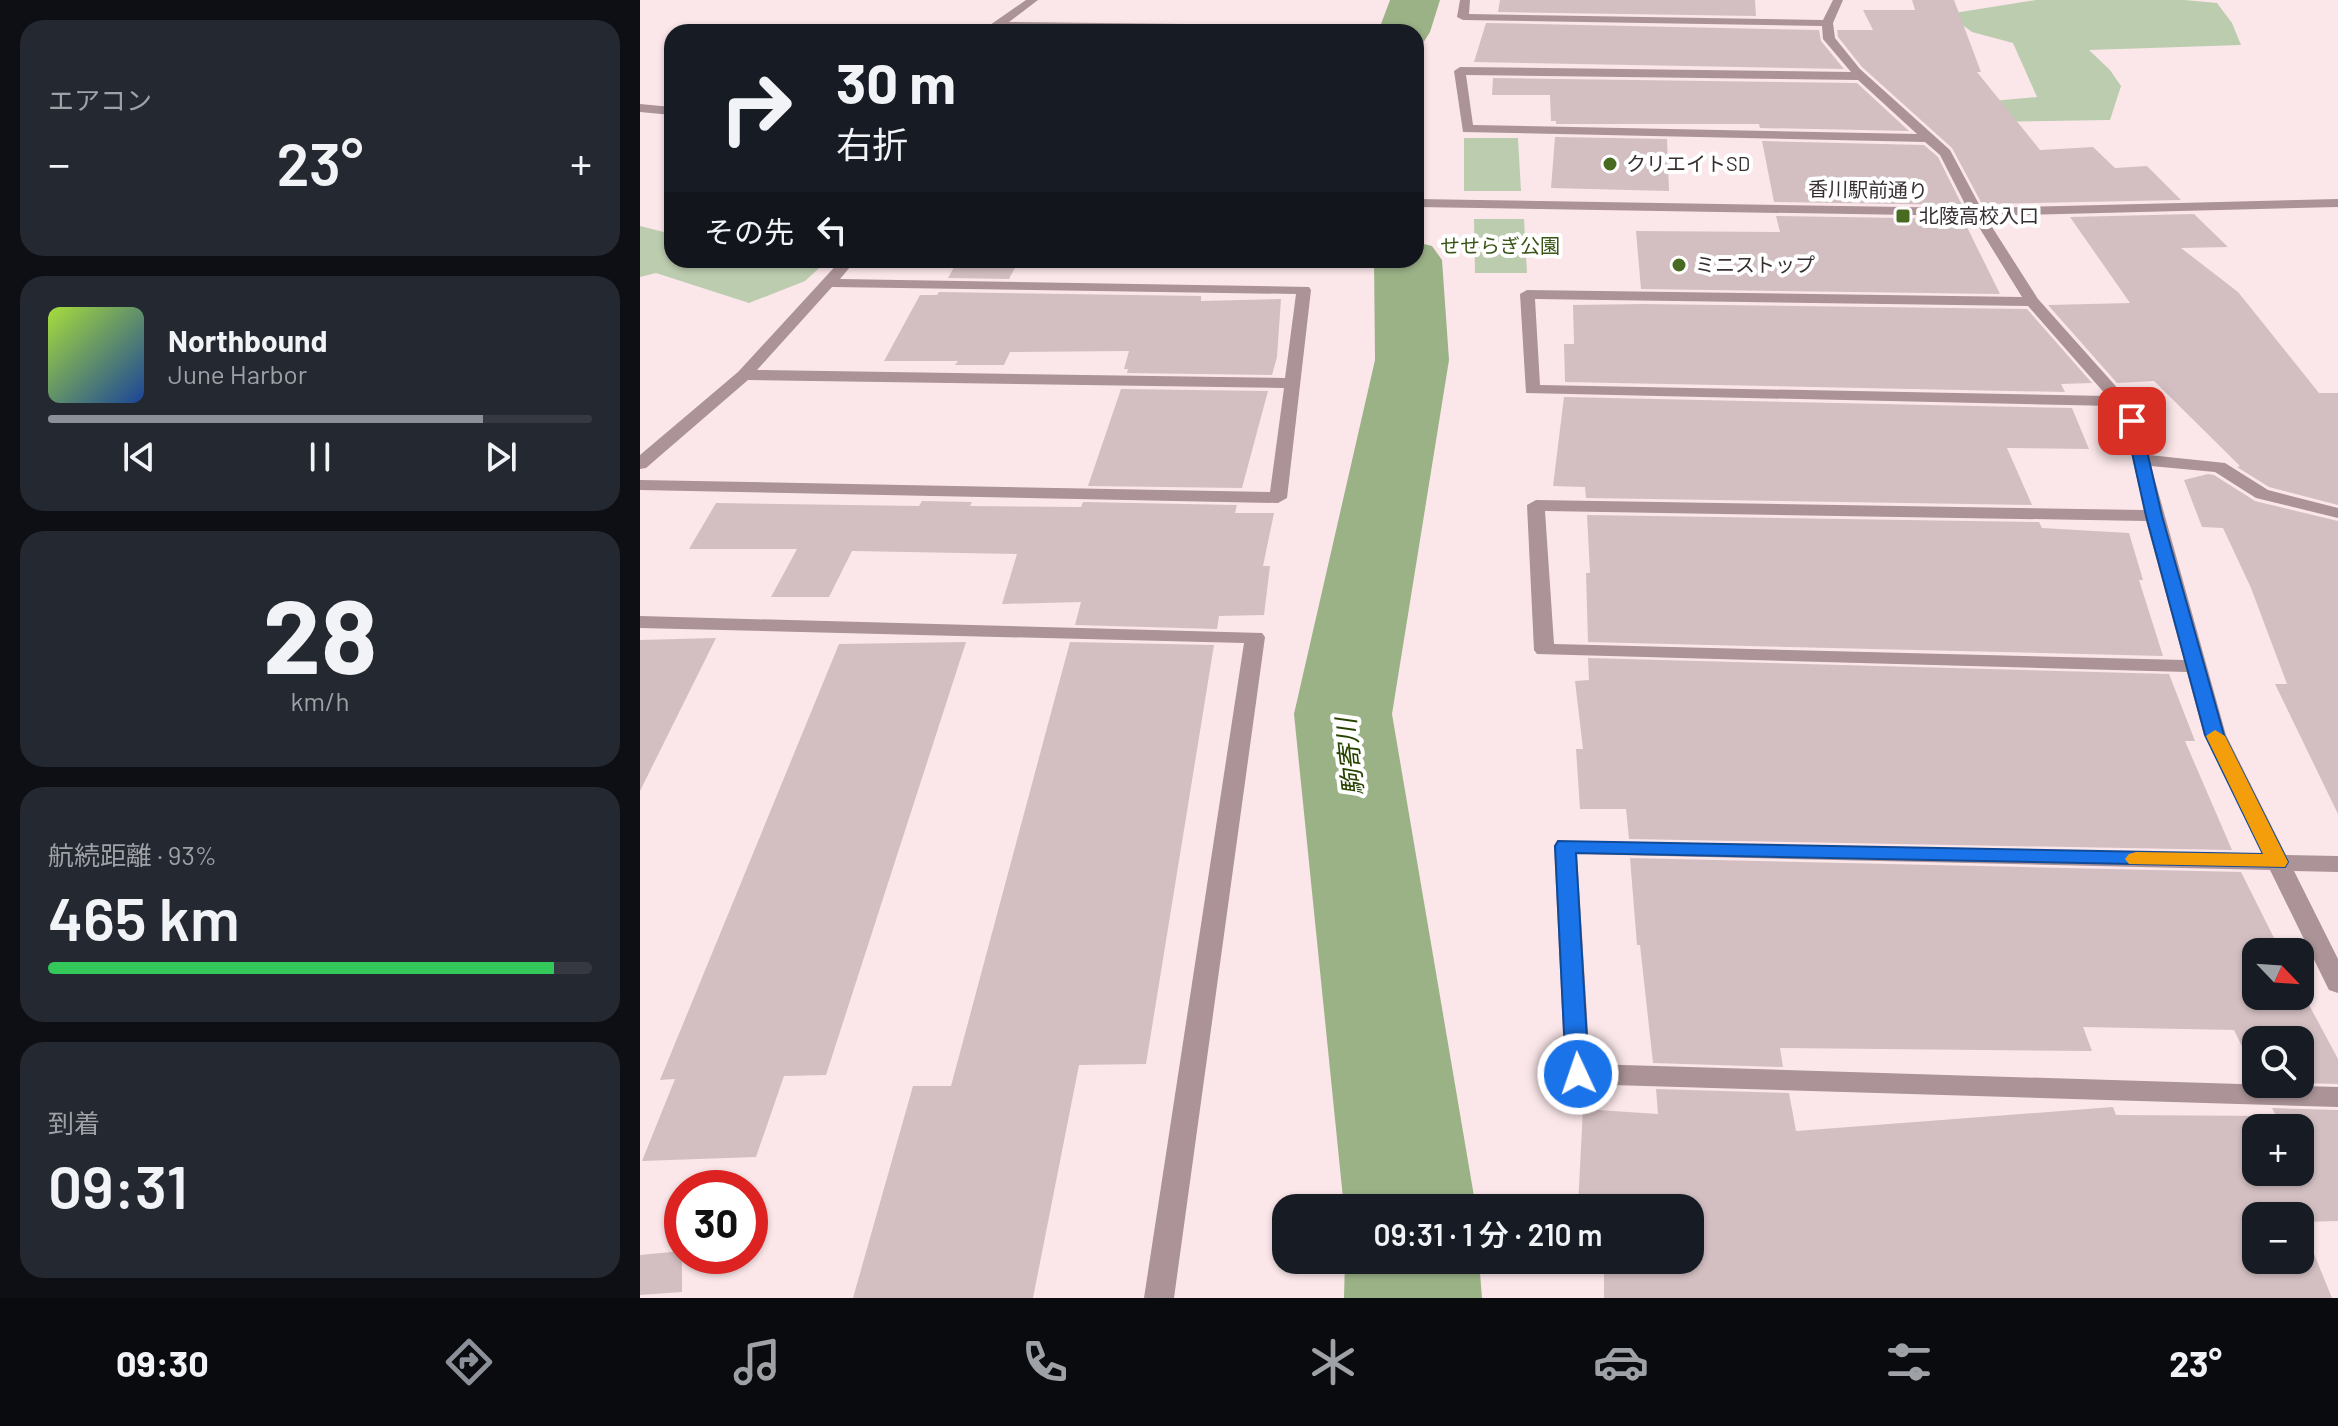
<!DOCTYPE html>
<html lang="ja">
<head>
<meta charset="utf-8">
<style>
  body { margin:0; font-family:Barlow,"Noto Sans JP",sans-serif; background:#242831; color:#f1f3f6; height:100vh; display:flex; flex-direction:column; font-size:30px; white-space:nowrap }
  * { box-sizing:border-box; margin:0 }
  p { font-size:26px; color:#9ea1a6 }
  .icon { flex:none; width:44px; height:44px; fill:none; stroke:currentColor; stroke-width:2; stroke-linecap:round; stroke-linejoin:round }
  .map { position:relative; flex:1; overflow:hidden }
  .side { display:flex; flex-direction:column; gap:20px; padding:20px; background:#0d0f14; width:640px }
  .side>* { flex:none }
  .hud { position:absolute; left:24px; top:24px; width:760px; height:244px; border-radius:24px; box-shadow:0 2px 6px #0004; background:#171b24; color:#f1f3f6; overflow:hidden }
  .needle { width:52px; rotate:115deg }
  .controls { position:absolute; left:1602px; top:938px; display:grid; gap:16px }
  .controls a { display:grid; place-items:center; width:72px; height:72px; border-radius:16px; background:#171b24; box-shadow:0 2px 6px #0004; font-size:40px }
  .speed { position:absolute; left:24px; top:1170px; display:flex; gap:16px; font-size:40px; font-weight:700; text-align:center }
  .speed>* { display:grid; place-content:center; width:104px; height:104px; border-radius:50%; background:#171b24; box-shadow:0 2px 6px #0004; line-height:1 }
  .speed .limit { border:12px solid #d22; background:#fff; color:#111 }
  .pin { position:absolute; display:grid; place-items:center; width:68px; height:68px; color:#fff; margin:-34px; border-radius:16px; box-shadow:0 4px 12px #0006 }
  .me { position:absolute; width:88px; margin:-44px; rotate:357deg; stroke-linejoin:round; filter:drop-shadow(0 0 6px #0008) }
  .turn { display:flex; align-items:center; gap:28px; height:168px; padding:0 40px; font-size:36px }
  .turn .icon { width:104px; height:104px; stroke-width:2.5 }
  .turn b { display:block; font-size:56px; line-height:68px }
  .then { display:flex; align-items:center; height:76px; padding:0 40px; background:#0003; gap:16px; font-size:30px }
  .big { font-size:60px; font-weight:600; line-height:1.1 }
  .side .tile { flex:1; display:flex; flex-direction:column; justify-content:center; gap:12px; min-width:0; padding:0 28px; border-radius:24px; background:#242831 }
  .side .dial { align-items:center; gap:0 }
  .dial b { font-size:104px; line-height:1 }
  .song { display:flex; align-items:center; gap:24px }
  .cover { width:96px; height:96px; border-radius:12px; background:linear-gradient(135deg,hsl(80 70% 55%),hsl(220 70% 35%)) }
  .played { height:8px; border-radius:4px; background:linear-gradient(90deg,#8c9099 80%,#363941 80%) }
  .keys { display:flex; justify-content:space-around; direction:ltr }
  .heat { display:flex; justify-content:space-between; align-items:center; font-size:44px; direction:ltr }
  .charge { height:12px; border-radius:6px; background:linear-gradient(90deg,#34c759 93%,#363941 0) }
  .trip { position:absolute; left:632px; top:1194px; width:432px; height:80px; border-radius:24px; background:#171b24; box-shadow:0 2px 6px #0004; font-weight:600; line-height:80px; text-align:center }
  .dock { display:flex; height:128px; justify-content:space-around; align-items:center; background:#090b0e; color:#9ea1a6 }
  .dock .icon { width:56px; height:56px }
  .dock .active { color:#8c9099 }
  .dock b { font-size:36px; color:#f1f3f6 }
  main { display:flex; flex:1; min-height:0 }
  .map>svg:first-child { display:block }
  .green { fill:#bcccaf }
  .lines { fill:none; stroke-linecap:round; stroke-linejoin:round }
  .river { fill:#9bb287; fill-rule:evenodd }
  .building { fill:#d3bfc2; fill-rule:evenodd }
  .minor { fill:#ab9397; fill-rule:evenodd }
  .route { fill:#1a73e8; stroke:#114b97; stroke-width:2 }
  .slow { fill:#f59e0b }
  .poi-dot { fill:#496a21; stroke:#fff; stroke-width:3 }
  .labels { text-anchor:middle; stroke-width:8; stroke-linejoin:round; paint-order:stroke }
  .far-poi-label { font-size:20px; fill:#372f30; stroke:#fff; text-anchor:start }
  .far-street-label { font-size:20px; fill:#372f30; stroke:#fff }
  .far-park-label { font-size:20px; fill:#385416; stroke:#fff }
  .water-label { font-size:26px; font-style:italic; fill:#284300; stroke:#fff }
</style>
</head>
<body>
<main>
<section class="side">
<div class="tile"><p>エアコン</p>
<div class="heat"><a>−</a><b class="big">23°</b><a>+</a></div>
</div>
<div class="tile">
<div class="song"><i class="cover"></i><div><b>Northbound</b><p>June Harbor</p></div></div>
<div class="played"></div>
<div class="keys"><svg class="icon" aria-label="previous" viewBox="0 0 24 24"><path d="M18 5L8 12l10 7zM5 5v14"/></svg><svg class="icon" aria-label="pause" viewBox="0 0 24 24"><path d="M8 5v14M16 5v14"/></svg><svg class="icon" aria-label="next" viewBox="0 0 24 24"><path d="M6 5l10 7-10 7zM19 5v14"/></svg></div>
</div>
<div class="tile dial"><b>28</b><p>km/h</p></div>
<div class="tile"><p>航続距離 · 93%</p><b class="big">465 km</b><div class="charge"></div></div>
<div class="tile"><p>到着</p><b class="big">09:31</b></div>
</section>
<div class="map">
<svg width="1698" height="1298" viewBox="0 0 1698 1298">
  <rect width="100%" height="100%" fill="#fbe7ea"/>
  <path class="green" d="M1396 0H1544L1577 3 1592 23 1601 45 1449 50 1470 70 1481 86 1470 120 1348 122 1340 102 1397 97 1373 43 1332 32 1308 14Z
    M824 138H878L881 191H824Z
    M834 219H884L887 273H835Z
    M0 226 32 234V260H188L165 281 109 303 16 273 0 277Z"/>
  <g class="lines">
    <path class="river" d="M750 0H800L790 32 783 43 776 45V32H738Z
      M776 242 792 246 802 260 809 360 752 714 836 1208H704L654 714 735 360 734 260H776Z
      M705 1260H839L842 1298H704Z"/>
  </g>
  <path class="building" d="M860 0H1115L1116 16 858 12Z
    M1272 0H1314L1341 72H1337L1400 150 1453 147 1475 168 1507 166 1541 200 1342 204 1312 148 1222 67 1198 37 1197 30H1233L1223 10H1275Z
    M846 23 1179 30 1181 41 1204 69 834 62Z
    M853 78 1217 83 1269 131 1120 128 1119 124H916V121H911L910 95H852Z
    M915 137 1027 139 1029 191 911 188Z
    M1122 141 1284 145 1298 157 1322 205 1134 202Z
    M1554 214 1588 247 1541 248 1598 292 1679 393H1698V505L1629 487 1597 467 1600 466 1514 381 1477 383 1408 305 1490 303 1430 217Z
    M1136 216 1323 219 1360 294 1001 289 996 231 1140 232Z
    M318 260H379L369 279 308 278Z
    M299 292 561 296V301L641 299 637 357 632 375 487 373 488 369H484L489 351 370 352 364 365H315L318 361H244L280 295H297Z
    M1002 304 1387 309 1452 383 1421 384 1425 392 925 382 924 344H934L933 305Z
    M481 389 628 391 602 488 448 486Z
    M924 397 1432 408 1449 449 1367 448 1392 505 946 498 945 487 913 486Z
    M1568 474 1574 475 1615 501 1698 521V814L1635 684H1647L1611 588 1583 528 1562 527 1544 480Z
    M282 501 332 502 330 506 441 507 443 502 597 505 595 513H634L623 566H630L624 615 579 616 577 629 435 625 441 602 362 604 377 554 212 551 189 597H131L157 549H49L76 503 279 506Z
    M947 515 1399 522 1402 528 1489 533 1503 580H1499L1523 656 948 642 946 573H950Z
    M76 638 0 791V640Z
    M326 642 186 1075 144 1076 116 1157 2 1161 35 1079 20 1080 199 644Z
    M430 642 574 645 506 1064 439 1065 393 1298H213L273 1086H311Z
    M948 658 1529 674 1555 741H1545L1592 850 989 839 986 809H940L936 749H943L935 681 949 680Z
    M990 858 1601 872 1641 952H1616V996H1660V988L1698 1059V1084L1660 1083V1040H1616V1075L1594 1030 1443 1027 1452 1051 1140 1048 1143 1067 1013 1063 1000 945H997Z
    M1016 1089 1149 1093 1156 1131 1473 1107 1476 1115 1636 1116 1632 1108 1698 1110V1221L1661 1222 1692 1298H964V1260H1050V1208L938 1206 943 1109 1018 1114ZM1616 1128H1660V1172H1616ZM1616 1216H1660V1260H1616Z
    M42 1251V1292L0 1295V1255Z"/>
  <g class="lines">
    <path class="minor" d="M386 0H398L369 22 717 26 723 29 722 32 350 29V25Z
      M820 0H830L829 14 1183 20 1193 0H1203L1193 23 1195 38 1220 69 1310 150 1341 208 1698 199V207L1345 216 1398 299 1489 401 1500 421 1509 455 1585 463 1628 490 1698 508V518L1616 498 1575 472 1511 466 1586 735 1646 855 1698 856V872L1654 871 1698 959V993L1689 990 1686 984 1630 870 937 854 950 1064 1698 1087V1107L938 1084 929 1081 925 1074 914 846 917 841 1623 854 1564 735 1547 672 897 654 894 650 887 505 896 500 1504 510 1484 421 1473 406 886 393 880 294 887 290 1382 297 1332 216 776 207V199L1327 208 1300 155 1285 142 823 132 814 71 820 67 1211 72 1183 39 1182 26 823 20 817 17ZM826 75 1218 80 1277 134 833 125ZM895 299 1388 306 1467 396 900 385ZM905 511 1506 521 1544 660 914 644Z
      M0 104 32 107V115L0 112Z
      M201 260H216L200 279 669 287 671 290 647 498 638 503 0 490V480L630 492 644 388 108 380 6 468 0 469V455L98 372ZM192 287 656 294 645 378 117 370Z
      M0 616 622 633 625 637 534 1298H504L604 643 0 628Z"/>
  </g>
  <path class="route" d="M1492 416 1500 421 1522 516 1584 735 1648 862 1645 867 936 853 949 1074 946 1081 938 1083 929 1081 926 1074 915 846 918 841 1623 854 1565 735 1506 516 1485 421Z"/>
  <path class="slow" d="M1575 730 1585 736 1648 862 1645 867 1489 864 1485 859 1489 854 1496 852 1623 854 1566 736Z"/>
  <g class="poi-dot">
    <circle cx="970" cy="164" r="8"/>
    <rect x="1255" y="208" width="16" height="16" rx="4"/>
    <circle cx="1039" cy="265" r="8"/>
  </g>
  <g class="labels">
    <g class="far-poi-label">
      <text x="986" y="171">クリエイトSD</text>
      <text x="1279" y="223">北陵高校入口</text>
      <text x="1055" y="272">ミニストップ</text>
    </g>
    <g class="far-street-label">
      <text transform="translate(1228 190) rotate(1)" y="7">香川駅前通り</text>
    </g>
    <g class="far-park-label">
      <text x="860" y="253">せせらぎ公園</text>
    </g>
    <g class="water-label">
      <text transform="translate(710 757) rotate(-96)" y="9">駒寄川</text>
    </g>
  </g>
</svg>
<div class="controls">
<a><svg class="needle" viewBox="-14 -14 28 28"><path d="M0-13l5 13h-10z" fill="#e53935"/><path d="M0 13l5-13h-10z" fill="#9ea1a6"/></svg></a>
<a><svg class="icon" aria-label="search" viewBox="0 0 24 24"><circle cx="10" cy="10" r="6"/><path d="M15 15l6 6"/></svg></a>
<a>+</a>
<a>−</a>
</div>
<div class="speed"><div class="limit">30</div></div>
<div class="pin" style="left:1492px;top:421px;background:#d93025"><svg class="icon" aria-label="arrive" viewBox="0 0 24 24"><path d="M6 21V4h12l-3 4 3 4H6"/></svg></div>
<svg class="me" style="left:938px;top:1074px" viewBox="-20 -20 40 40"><circle r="17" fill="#1a73e8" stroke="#fff" stroke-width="3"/><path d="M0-11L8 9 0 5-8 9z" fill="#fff"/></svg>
<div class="trip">09:31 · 1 分 · 210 m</div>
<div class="hud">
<div class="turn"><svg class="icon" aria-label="right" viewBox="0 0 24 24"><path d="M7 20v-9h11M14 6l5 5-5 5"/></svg><div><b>30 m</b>右折</div></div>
<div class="then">その先<svg class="icon" aria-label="left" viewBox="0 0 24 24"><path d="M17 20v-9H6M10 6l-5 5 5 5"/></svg></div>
</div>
</div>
</main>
<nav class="dock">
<b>09:30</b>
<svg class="icon active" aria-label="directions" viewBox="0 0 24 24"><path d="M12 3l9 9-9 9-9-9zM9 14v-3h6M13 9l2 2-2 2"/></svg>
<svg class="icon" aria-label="music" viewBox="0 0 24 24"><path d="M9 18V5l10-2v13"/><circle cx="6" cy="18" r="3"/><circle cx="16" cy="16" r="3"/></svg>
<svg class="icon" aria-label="phone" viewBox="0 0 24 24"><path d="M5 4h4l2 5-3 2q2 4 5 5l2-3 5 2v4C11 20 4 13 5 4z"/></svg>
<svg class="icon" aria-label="climate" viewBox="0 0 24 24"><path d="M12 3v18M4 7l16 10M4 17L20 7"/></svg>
<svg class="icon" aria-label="car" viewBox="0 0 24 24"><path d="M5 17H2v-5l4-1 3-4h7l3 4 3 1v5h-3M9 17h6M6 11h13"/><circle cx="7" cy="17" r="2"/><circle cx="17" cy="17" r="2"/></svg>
<svg class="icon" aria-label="filters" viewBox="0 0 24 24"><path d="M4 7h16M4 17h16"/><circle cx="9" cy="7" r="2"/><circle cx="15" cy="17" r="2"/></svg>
<b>23°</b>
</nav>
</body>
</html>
